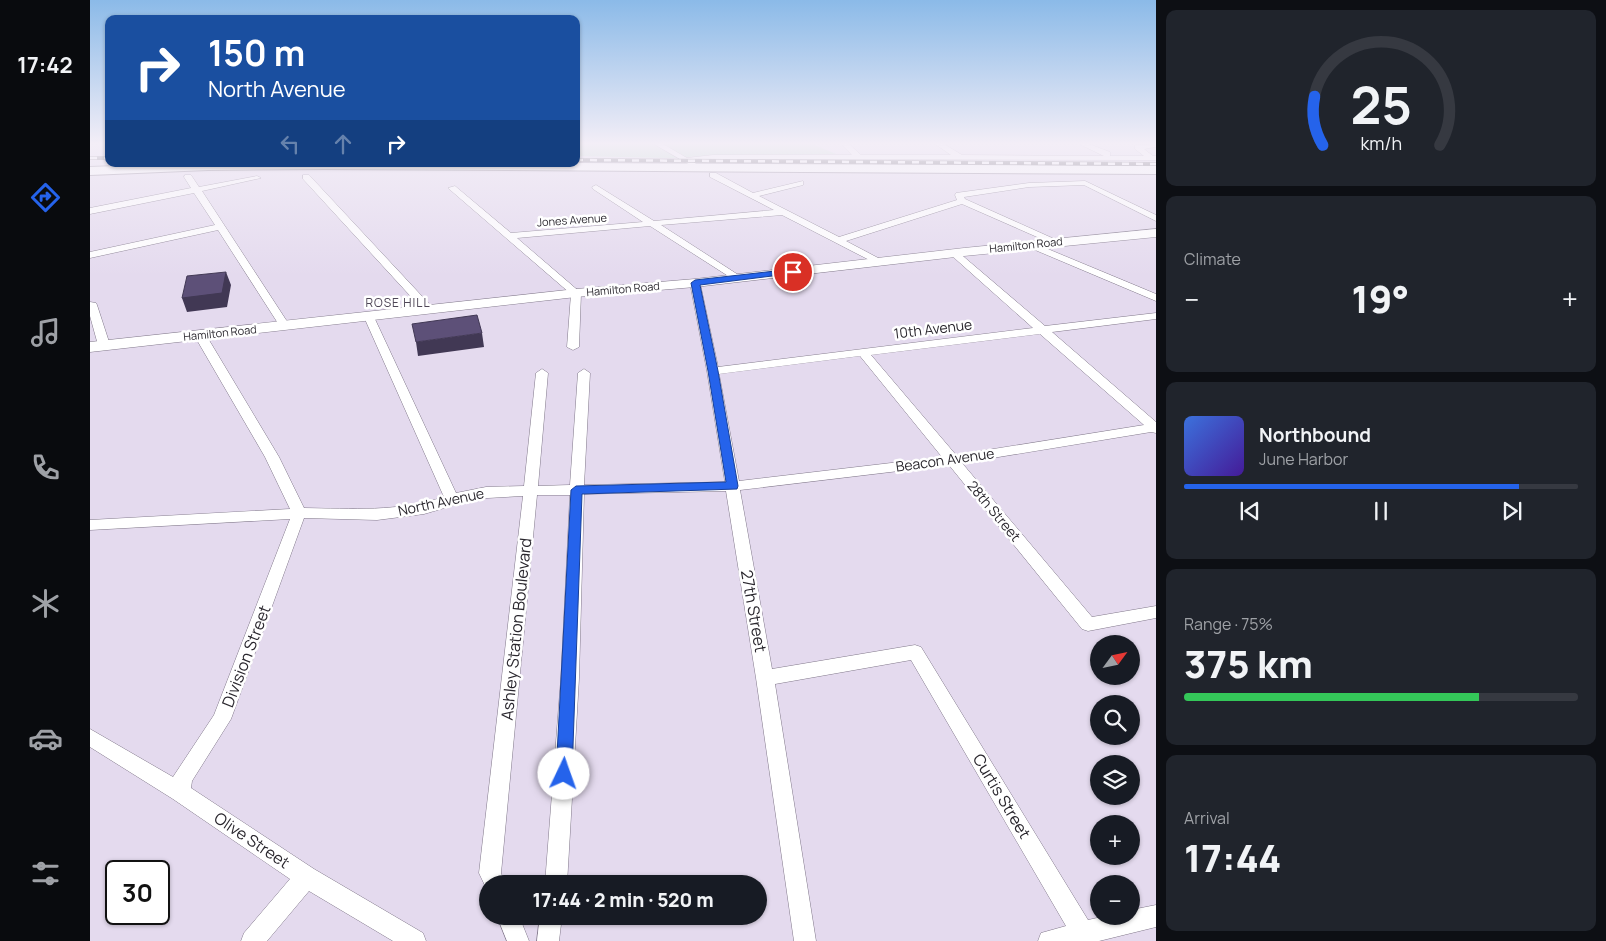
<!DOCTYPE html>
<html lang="en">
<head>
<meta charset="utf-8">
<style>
  body { margin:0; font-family:Manrope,sans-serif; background:#20242c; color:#f1f3f6; height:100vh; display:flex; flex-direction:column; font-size:19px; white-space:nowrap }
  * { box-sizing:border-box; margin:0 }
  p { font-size:16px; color:#9ea1a6 }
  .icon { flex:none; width:28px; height:28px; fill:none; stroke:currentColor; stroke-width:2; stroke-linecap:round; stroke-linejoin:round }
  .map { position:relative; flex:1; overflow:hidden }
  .details { display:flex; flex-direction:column; gap:10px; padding:10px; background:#0d0f14; width:450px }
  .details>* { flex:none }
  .guide { position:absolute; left:15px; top:15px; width:475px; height:152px; border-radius:10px; box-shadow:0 1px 4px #0004; background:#1a4fa0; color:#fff; overflow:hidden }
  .needle { width:32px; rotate:57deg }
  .buttons { position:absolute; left:1000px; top:635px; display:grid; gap:10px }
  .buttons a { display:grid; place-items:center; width:50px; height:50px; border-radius:50%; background:#171b24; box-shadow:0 1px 4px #0004; font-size:25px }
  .speed { position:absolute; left:15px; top:860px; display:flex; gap:10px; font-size:25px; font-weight:700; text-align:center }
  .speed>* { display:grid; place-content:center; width:65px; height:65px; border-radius:50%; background:#171b24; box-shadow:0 1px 4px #0004; line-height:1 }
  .speed .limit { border:2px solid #111; border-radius:8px; background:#fff; color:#111 }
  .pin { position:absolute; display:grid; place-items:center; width:42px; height:42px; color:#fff; margin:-21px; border:2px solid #fff; border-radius:50%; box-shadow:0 1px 5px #0007 }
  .me { position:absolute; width:55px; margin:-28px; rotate:3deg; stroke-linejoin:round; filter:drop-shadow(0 0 4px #0008) }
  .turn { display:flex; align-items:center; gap:18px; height:105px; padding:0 20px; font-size:22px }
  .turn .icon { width:65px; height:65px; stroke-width:2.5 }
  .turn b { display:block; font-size:35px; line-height:42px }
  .lanes { display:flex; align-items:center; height:48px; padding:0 20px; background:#0003; justify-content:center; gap:25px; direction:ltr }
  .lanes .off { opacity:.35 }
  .big { font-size:38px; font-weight:800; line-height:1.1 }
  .details .widget { flex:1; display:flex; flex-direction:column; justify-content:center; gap:8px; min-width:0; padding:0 18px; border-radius:10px; background:#20242c }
  .details .dial { align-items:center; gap:0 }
  .dial svg { height:130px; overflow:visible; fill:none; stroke:#363941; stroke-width:7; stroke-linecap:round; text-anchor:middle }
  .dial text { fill:#f1f3f6; stroke:none }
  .song { display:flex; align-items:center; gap:15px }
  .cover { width:60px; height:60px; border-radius:8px; background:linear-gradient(135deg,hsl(220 70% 55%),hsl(260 70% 35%)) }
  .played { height:5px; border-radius:2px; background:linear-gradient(90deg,#2563eb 85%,#363941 85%) }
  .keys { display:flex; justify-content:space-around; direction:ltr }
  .heat { display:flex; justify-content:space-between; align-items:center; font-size:28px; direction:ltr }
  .charge { height:8px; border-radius:4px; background:linear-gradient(90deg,#34c759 75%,#363941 0) }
  .trip { position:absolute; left:389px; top:875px; width:288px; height:50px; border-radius:25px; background:#171b24; box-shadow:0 1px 4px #0004; font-weight:800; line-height:50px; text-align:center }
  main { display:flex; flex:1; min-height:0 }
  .tab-bar { display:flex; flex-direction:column; width:90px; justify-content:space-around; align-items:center; background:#090b0e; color:#9ea1a6 }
  .tab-bar .icon { width:35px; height:35px }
  .tab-bar .current { color:#2563eb }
  .tab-bar b { font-size:22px; color:#f1f3f6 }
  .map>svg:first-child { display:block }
  .green { fill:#b1ddbd }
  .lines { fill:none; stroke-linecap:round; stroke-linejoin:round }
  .street-casing { stroke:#81788a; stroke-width:1 }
  .secondary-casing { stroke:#81788a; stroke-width:1 }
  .primary-casing { stroke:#81788a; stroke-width:2 }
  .street { fill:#fff; fill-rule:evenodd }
  .secondary { fill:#fff; fill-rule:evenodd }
  .primary { fill:#fff; fill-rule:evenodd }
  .rail-casing { stroke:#47434c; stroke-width:4 }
  .rail { stroke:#fff; stroke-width:2.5; stroke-dasharray:7; stroke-linecap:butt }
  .shaded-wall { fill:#413854 }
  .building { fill:#5d5078; stroke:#413854 }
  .route { fill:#2563eb; stroke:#184099 }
  .labels { text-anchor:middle; stroke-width:5; stroke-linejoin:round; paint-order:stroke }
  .far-street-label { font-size:11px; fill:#2a272e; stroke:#fff }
  .far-neighbourhood-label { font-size:12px; letter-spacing:1px; fill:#4e4656; stroke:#fff }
  .street-label { font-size:14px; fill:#2a272e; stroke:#fff }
  .near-street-label { font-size:16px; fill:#2a272e; stroke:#fff }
</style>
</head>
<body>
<main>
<nav class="tab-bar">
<b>17:42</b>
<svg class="icon current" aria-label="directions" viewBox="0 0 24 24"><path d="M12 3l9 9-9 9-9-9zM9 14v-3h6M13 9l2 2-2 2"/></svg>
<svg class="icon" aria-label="music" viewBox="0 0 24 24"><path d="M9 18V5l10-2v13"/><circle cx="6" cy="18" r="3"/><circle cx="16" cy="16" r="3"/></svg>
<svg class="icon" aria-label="phone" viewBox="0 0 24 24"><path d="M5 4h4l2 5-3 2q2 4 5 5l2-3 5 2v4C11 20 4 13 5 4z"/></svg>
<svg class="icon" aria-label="climate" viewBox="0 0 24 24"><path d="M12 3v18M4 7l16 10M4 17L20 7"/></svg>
<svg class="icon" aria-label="car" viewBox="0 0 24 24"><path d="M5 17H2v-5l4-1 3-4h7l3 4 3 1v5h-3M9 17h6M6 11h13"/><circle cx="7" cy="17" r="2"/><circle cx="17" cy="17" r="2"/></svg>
<svg class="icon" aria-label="filters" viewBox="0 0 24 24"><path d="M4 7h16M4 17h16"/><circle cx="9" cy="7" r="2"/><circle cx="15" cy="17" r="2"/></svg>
</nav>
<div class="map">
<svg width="1066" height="941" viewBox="0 0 1066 941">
  <rect width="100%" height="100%" fill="#e4daee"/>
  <path class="green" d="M486 144H722L746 154 630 155 582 158 486 156Z"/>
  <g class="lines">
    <defs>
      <path id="street" d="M564 144H573L597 158 623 155H762L751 144H759L771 155H861L845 144H854L872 155 1014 156 989 144H999L1020 152V156H1054L1045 149V145L1066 144V147L1054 149 1063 156H1066V160L623 159 603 161 606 164 602 166Z
        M620 173H626L663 193 713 181V185L669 196 749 237 867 200 865 195 866 193 939 183 995 181 1066 215V221L994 185 939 187 874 197 875 199 971 242 969 244H963L872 204 756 241 792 260 794 262 789 265 692 215 571 225 650 276V280L646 281 560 226 427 238 491 293 489 347 483 350 477 347 481 294 358 188 365 186 421 233 553 222 503 189 502 187 506 185 564 221 684 210 620 177Z
        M95 175H101L109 187 167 176 171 178 112 191 200 326 199 328H191L128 230 0 258V252L125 225 104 193 0 214V208L101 188 94 177Z
        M213 175H219L343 308 344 310 343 312H335L213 179Z
        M941 242 1066 294V301L938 247 936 245Z
        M864 250 867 251 955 326 1066 313V319L962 332 1066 422V433L1061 432 872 463 1002 617 1066 606V618L998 631 992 629 859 465 650 490 682 669 825 645 831 647 998 920 1016 916H1041V910L1066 905V927L1009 941H948L951 933 976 926 821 660 685 684 726 941H704L666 678 636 491 494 494 489 678 477 884H455L471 678 480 495H447L411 873 415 884H398V892L389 873 433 496 380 499 368 504 334 514 287 520 214 518 141 719 102 781 101 788 224 869 333 933 336 941H303L219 891 177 941H151L154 933 200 879 83 799 0 747V729L83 777 124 715 200 519 0 530V520L200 509 175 457 104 335 106 333H114L116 335 189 457 214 508C262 509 308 512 354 497L274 317 279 314 284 317 366 493 396 487 434 486 446 373 452 369 458 373 448 486 480 485 488 373 494 369 500 373 494 485 635 482 617 371 600 283 601 281 605 280 610 283 628 367 943 328 861 255 859 253ZM950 334 1054 425 866 455 781 355ZM770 356 852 457 649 481 629 374Z
        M0 302 6 303 7 305 20 345 18 347H10L8 345 0 316Z
        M407 916H429L439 941H417Z
        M450 916H472L469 941H447Z"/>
      <path id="secondary" d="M1066 229V237L874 256 605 287 486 297 0 352V342L486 289 605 279 874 248Z"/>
      <path id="primary" d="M486 163 1066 166V174L235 169 118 170 0 175V167L80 164Z"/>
    </defs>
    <use href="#street" class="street-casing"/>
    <use href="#secondary" class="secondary-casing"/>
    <use href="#primary" class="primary-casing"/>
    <use href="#street" class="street"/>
    <use href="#secondary" class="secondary"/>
    <use href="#primary" class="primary"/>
    <defs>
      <path id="rail" d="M0 158H19
        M486 160 1066 164"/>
    </defs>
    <use href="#rail" class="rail-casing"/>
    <use href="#rail" class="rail"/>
  </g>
  <path class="shaded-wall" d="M136 272 141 285 137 307 97 312 92 298Z
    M392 333 394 347 328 356 326 342Z"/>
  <path class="building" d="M136 272 132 293 92 298 97 276Z
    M387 315 392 333 326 342 322 324Z"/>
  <linearGradient id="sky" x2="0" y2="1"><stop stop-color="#8bbae8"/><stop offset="0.52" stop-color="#f3eef7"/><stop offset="1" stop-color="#f3eef7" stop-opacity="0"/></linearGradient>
  <rect width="1066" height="276" fill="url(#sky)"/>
  <path class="route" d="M703 269 707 272 706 273 610 285 628 371 648 486 647 489 492 494 482 774 480 779 474 782 468 779 466 774 481 490 486 486 636 482 618 371 601 283 605 280Z"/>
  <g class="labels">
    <g class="far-street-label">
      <text transform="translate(482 220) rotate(-4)" y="4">Jones Avenue</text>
      <text transform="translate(936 245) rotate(-6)" y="4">Hamilton Road</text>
      <text transform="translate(533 289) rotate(-5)" y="4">Hamilton Road</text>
      <text transform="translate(130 333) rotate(-6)" y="4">Hamilton Road</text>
    </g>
    <g class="far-neighbourhood-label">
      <text x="308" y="307">ROSE HILL</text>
    </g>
    <g class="street-label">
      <text transform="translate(843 329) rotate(-7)" y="5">10th Avenue</text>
      <text transform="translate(855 460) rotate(-8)" y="5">Beacon Avenue</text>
      <text transform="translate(351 502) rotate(-12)" y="5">North Avenue</text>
      <text transform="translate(904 511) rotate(50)" y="5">28th Street</text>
    </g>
    <g class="near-street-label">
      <text transform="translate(664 611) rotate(80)" y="6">27th Street</text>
      <text transform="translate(426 629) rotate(-84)" y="6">Ashley Station Boulevard</text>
      <text transform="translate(156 656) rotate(-69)" y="6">Division Street</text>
      <text transform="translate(912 796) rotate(59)" y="6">Curtis Street</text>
      <text transform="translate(162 840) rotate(34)" y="6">Olive Street</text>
    </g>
  </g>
</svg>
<div class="buttons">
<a><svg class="needle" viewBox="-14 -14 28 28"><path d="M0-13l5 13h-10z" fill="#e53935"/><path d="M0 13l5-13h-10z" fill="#9ea1a6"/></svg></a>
<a><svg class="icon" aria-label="search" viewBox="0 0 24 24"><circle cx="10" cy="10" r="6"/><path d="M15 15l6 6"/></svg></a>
<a><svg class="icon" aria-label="layers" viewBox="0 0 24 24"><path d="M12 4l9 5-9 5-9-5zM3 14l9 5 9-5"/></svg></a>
<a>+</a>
<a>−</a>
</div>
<div class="speed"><div class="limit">30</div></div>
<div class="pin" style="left:703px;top:272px;background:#d93025"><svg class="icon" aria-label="arrive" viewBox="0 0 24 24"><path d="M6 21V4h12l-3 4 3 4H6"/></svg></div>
<svg class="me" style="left:474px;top:774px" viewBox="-20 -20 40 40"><circle r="19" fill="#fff"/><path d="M0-13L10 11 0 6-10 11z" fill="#2563eb"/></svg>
<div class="trip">17:44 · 2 min · 520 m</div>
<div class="guide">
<div class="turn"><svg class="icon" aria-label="right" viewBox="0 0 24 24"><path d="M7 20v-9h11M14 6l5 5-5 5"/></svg><div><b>150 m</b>North Avenue</div></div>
<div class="lanes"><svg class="icon off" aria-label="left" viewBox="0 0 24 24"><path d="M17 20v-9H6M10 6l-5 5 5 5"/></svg><svg class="icon off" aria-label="ahead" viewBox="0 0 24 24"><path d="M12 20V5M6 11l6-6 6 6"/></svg><svg class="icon" aria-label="right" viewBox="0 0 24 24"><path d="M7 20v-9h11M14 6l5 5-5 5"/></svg></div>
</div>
</div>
<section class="details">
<div class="widget dial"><svg viewBox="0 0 100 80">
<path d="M14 69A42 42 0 1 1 86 69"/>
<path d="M14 69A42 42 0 0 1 9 39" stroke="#2563eb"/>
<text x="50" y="56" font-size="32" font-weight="700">25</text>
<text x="50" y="72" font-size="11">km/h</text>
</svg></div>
<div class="widget"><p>Climate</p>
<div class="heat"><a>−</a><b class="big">19°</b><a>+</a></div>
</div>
<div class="widget">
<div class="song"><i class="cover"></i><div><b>Northbound</b><p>June Harbor</p></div></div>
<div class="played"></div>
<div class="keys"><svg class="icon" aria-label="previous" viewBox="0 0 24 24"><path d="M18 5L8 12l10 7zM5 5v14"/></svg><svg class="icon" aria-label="pause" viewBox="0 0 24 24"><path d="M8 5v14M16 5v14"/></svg><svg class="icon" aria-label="next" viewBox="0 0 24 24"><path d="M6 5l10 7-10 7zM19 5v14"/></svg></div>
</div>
<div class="widget"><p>Range · 75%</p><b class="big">375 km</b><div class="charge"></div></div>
<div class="widget"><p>Arrival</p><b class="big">17:44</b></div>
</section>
</main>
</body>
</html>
